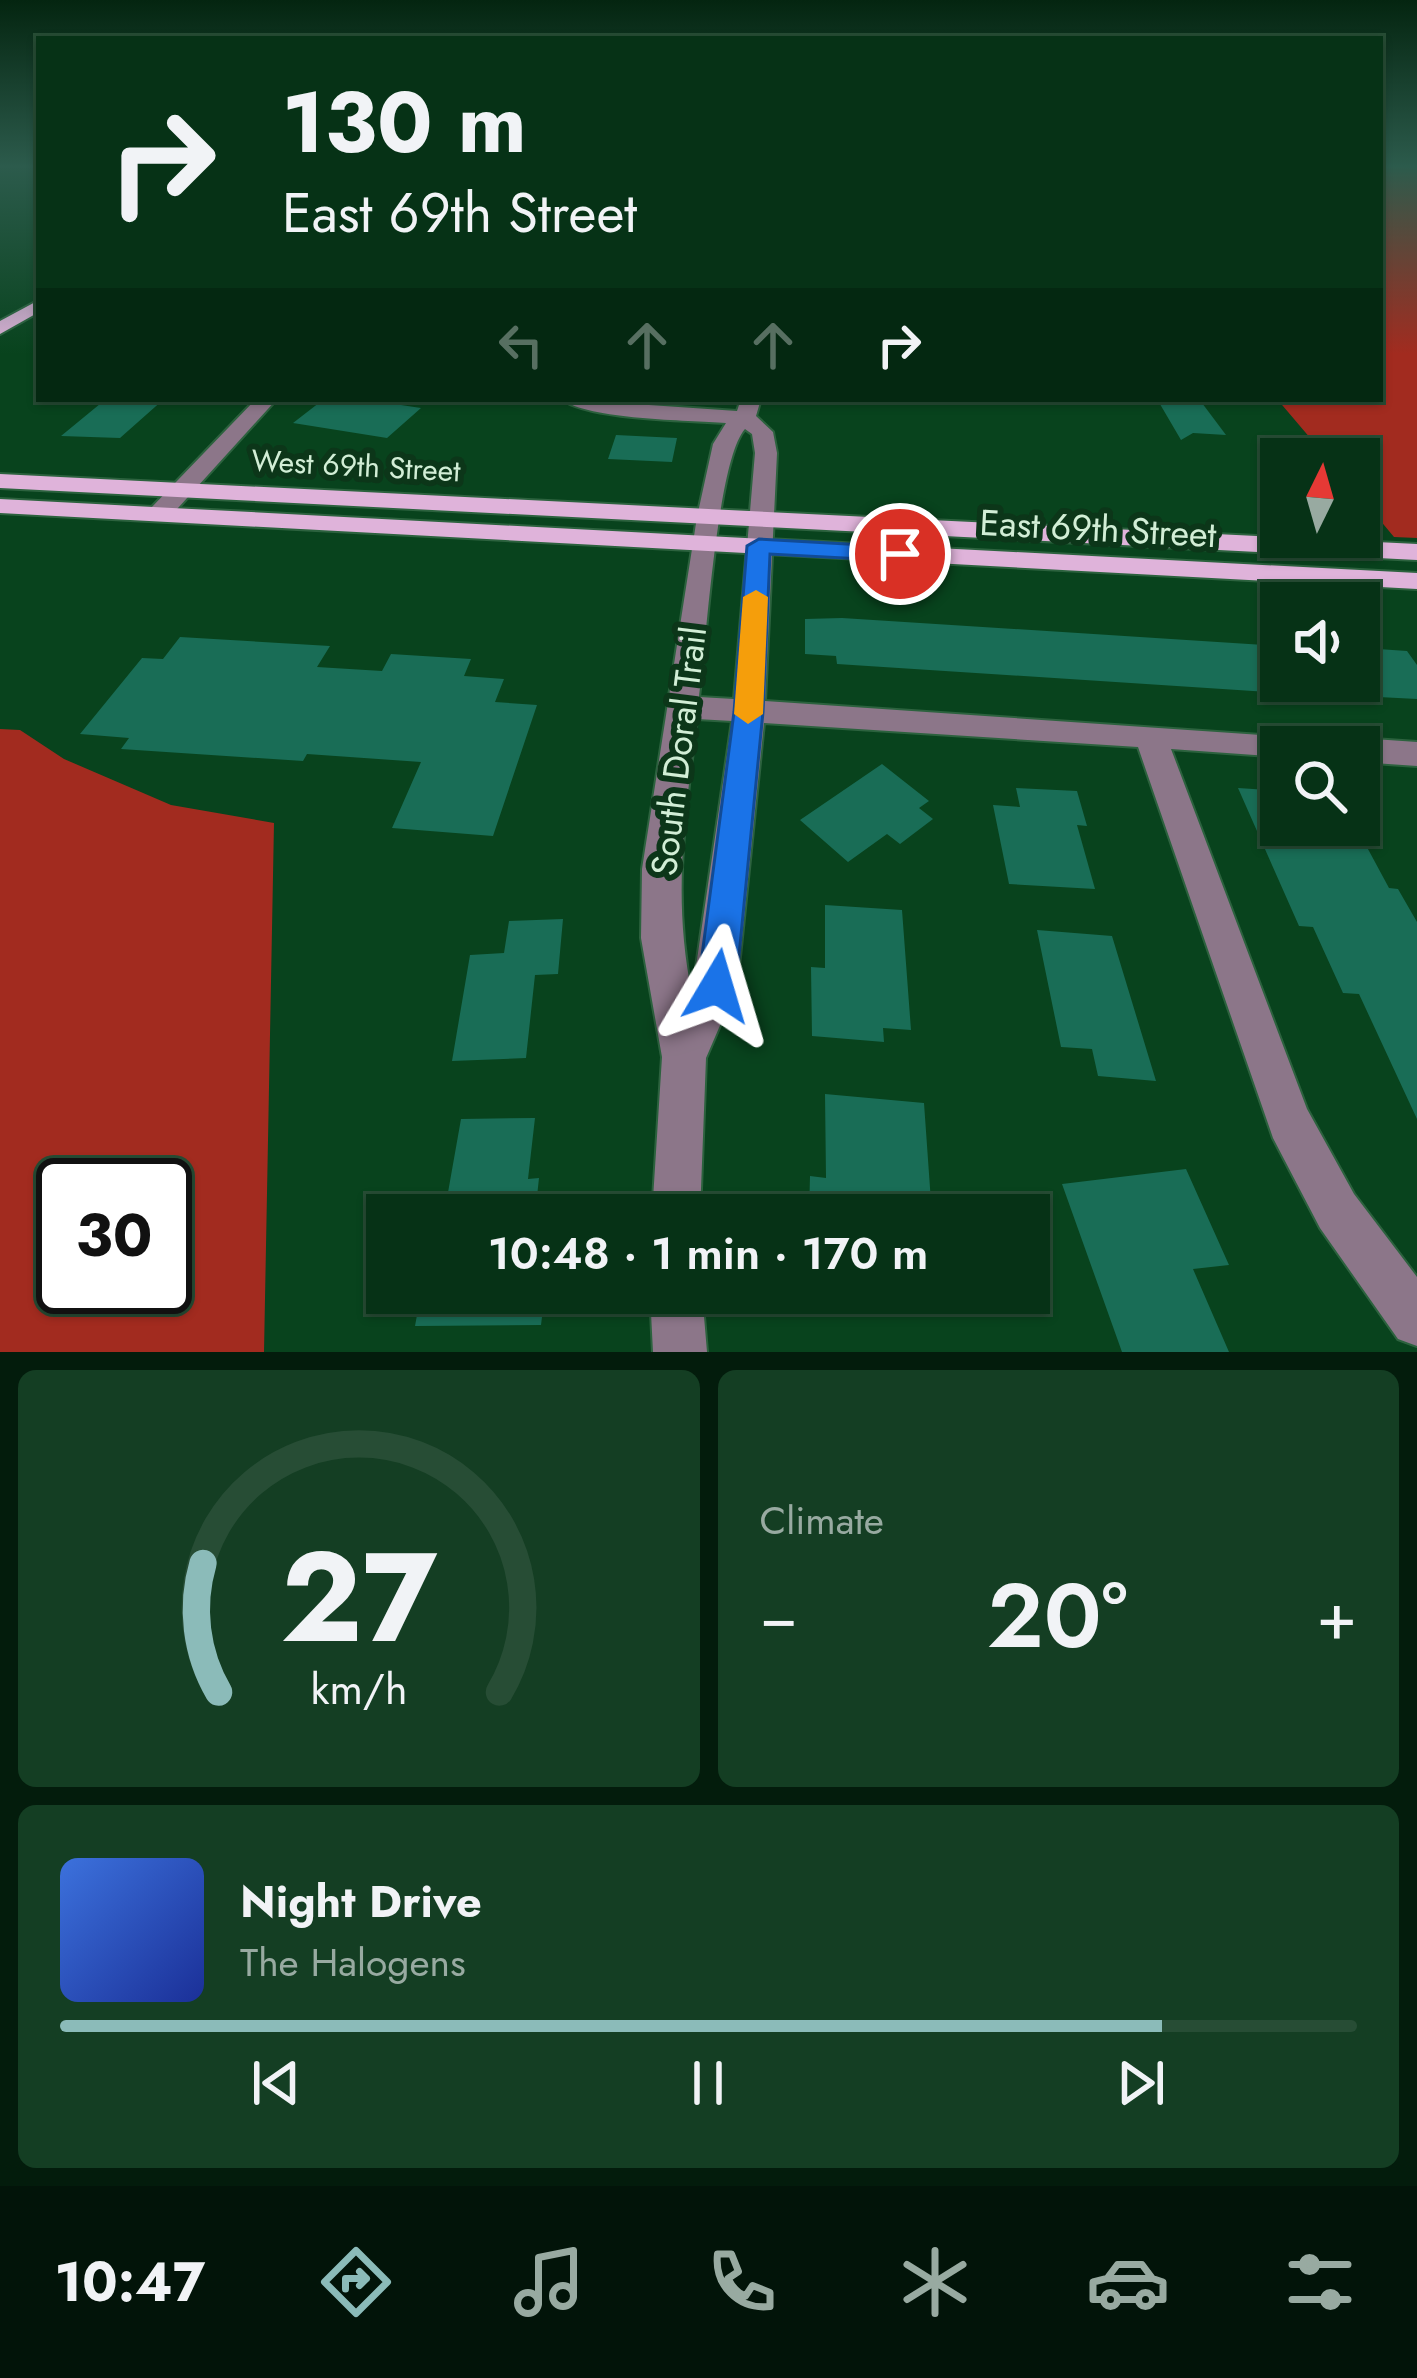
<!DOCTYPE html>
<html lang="en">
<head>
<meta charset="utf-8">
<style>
  body { margin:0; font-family:Jost,sans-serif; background:#143e23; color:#f1f3f6; height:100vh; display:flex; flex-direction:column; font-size:45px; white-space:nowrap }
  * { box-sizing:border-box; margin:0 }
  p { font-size:39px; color:#98aaa1 }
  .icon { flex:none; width:66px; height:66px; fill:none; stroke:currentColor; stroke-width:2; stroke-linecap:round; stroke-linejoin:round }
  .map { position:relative; height:1352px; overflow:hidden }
  .sheet { display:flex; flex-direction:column; gap:18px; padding:18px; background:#031c0c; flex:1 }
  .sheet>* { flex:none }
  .top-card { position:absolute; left:36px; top:36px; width:1347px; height:366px; border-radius:0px; box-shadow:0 3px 9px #0004,0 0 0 3px #274d35; background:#063216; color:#f1f3f6; overflow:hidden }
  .needle { width:78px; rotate:5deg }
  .buttons { position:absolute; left:1260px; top:438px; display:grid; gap:24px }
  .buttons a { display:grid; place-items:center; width:120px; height:120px; border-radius:0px; background:#063216; box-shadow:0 3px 9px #0004,0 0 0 3px #274d35; font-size:60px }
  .speed { position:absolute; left:36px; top:1158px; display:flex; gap:24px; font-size:60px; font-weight:700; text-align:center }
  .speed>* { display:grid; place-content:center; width:156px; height:156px; border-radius:50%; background:#063216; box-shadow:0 3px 9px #0004,0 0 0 3px #274d35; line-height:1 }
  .speed .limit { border:6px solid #111; border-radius:18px; background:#fff; color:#111 }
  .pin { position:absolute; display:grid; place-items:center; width:102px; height:102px; color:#fff; margin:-51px; border:6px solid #fff; border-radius:50%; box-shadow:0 3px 12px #0007 }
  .me { position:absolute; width:132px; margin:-66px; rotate:7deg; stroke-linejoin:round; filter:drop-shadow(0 0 9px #0008) }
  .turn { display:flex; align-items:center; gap:42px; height:252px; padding:0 48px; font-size:54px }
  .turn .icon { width:156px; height:156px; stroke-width:2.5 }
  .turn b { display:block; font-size:84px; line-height:102px }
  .lanes { display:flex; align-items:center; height:114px; padding:0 48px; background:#0003; justify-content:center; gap:60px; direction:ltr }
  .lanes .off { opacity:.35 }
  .big { font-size:90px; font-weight:600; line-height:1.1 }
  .sheet .widget { flex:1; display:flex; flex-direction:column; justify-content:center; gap:18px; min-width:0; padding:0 42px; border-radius:18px; background:#143e23 }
  .sheet .dial { align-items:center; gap:0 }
  .dial svg { height:312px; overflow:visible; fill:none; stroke:#274d35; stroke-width:7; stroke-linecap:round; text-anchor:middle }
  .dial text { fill:#f1f3f6; stroke:none }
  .song { display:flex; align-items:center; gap:36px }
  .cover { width:144px; height:144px; border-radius:18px; background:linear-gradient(135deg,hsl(220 70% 55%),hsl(230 70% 35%)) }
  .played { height:12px; border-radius:6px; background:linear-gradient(90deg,#8bbbb9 85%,#274d35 85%) }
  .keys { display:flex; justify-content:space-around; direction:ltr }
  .heat { display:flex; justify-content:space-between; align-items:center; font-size:66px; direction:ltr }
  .sheet .tiles { flex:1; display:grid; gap:18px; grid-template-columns:1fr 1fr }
  .widget:last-child { grid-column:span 2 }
  .trip { position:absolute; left:366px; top:1194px; width:684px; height:120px; border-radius:0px; background:#063216; box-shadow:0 3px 9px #0004,0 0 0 3px #274d35; font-weight:600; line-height:120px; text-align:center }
  .dock { display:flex; height:192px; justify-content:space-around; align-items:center; background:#021409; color:#98aaa1 }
  .dock .icon { width:84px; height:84px }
  .dock .active { color:#8bbbb9 }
  .dock b { font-size:54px; color:#f1f3f6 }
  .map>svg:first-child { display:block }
  .green { fill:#a22b1f; fill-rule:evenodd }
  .building { fill:#196d56 }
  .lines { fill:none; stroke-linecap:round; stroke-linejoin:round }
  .minor-casing { stroke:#2c623e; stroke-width:4 }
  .major-casing { stroke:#2c623e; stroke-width:4 }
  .minor { fill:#8c7689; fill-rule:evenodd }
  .major { fill:#dfb3da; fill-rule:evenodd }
  .route { fill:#1a73e8; stroke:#114b97; stroke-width:3 }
  .slow { fill:#f59e0b }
  .labels { text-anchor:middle; stroke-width:12; stroke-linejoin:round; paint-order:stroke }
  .far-street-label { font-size:30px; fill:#d2eed6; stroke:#0c3619 }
  .street-label { font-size:36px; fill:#d2eed6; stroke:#0c3619 }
</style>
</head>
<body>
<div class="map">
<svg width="1417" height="1352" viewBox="0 0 1417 1352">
  <rect width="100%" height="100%" fill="#08431d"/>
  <path class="green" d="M1380 165 1417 168V538L1394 537 1359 495V459H1328L1277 399H1380Z
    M0 729 20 730 64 759 171 805 274 823 264 1352H0ZM165 1185V1287H63V1185Z"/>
  <path class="building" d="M106 399H164L120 438 61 436Z
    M324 399H361L421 408 387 438 293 423Z
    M1157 399H1199L1226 435 1193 433 1181 440Z
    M616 435 677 438 672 462 608 459Z
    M842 618 1281 646 1284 693 837 664 836 656 805 654V619Z
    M180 637 330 646 317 667 382 671 391 654 471 659 464 676 504 679 495 702 537 705 493 836 392 828 421 762 307 754 303 761 121 749 129 738 80 734 142 658 163 659Z
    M1378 649 1407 651 1417 665V699L1359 696V652L1381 654Z
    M882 764 929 801 919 808 933 819 900 844 887 834 848 862 800 820Z
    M1016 788 1077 791 1087 826 1077 825 1095 889 1009 884 993 805 1020 807Z
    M1238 788 1281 791V825H1355L1389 888 1398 889 1417 922V1119L1359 994 1343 993 1313 927 1299 926Z
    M825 905 902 910 911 1030 883 1028 884 1042 812 1036 811 967 825 968Z
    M563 919 558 974 535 975 526 1058 452 1061 470 955 504 953 509 921Z
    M1037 930 1112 936 1156 1081 1098 1076 1092 1049 1061 1047Z
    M825 1094 924 1103 931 1202 882 1197 883 1215H809L810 1176 826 1178Z
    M535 1118 528 1179 539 1178 535 1215H444L461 1119Z
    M1186 1169 1229 1265 1193 1269 1229 1352H1122L1062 1184Z
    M421 1293H545L541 1325 415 1326Z"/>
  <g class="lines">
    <defs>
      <path id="minor" d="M256 399H277L168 519H150V509Z
        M561 399 737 411 741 399H761L756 416 773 432 777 453 765 701 1321 739 1326 747H1281V757L1171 749 1307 1109 1354 1194 1417 1277V1346L1398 1339 1320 1228 1273 1138 1138 747 764 723 737 986 706 1058 700 1215H652L662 1057 641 938 642 869 697 517 713 444 726 423C688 420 589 420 561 399ZM745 429 752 434 755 453 734 699 699 697C706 646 717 460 745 429ZM697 719 732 721 692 994C672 897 685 816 697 719Z
        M1359 738 1417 742V766L1359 762V747H1344Z
        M650 1293H702L707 1352H653Z"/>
      <path id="major" d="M39 300V312L0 334V321Z
        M0 474 1417 544V560L0 488Z
        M0 499 1417 573V589L0 513Z"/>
    </defs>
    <use href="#minor" class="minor-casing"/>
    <use href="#major" class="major-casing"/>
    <use href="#minor" class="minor"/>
    <use href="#major" class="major"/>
  </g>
  <linearGradient id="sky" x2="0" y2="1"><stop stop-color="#042510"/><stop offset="0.47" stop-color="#2c5b4c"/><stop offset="1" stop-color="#2c5b4c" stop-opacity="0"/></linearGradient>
  <rect width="1417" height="354" fill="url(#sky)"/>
  <path class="route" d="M759 539 900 547 912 554 900 561 770 554 763 712 736 986 730 998 717 1003 704 998 698 986 734 712 747 546Z"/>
  <path class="slow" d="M756 590 768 597 763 714 748 724 734 714 743 597Z"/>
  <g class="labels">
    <g class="far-street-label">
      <text transform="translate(356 466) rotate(3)" y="10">West 69th Street</text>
    </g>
    <g class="street-label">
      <text transform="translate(1098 528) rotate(3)" y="13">East 69th Street</text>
      <text transform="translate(678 751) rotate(-83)" y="13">South Doral Trail</text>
    </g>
  </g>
</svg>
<div class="buttons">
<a><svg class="needle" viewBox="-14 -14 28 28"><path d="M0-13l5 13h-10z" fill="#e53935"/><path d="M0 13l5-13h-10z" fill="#98aaa1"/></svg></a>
<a><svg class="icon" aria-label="sound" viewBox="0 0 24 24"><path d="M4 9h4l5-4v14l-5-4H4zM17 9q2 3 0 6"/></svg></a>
<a><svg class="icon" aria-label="search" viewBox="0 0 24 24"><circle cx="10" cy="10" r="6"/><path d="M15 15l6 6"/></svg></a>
</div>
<div class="speed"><div class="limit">30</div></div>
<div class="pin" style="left:900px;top:554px;background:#d93025"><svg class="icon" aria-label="arrive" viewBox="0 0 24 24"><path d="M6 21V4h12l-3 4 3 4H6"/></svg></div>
<svg class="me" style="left:717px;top:986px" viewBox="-20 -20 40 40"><path d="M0-17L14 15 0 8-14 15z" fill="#1a73e8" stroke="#fff" stroke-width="4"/></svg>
<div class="trip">10:48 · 1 min · 170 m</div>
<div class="top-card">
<div class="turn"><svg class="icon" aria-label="right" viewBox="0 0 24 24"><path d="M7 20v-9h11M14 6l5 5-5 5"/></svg><div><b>130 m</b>East 69th Street</div></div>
<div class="lanes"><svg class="icon off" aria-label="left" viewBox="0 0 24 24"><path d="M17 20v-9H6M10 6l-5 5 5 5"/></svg><svg class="icon off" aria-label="ahead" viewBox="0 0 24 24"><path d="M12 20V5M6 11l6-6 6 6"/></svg><svg class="icon off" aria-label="ahead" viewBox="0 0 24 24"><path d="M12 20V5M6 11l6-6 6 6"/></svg><svg class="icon" aria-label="right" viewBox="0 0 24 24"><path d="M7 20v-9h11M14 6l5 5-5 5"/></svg></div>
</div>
</div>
<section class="sheet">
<div class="tiles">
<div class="widget dial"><svg viewBox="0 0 100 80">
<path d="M14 69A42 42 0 1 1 86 69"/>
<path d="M14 69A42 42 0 0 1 10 36" stroke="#8bbbb9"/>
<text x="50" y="56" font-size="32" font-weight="700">27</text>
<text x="50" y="72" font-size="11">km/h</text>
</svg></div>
<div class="widget"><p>Climate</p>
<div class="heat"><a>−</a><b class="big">20°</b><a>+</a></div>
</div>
<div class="widget">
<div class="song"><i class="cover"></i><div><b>Night Drive</b><p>The Halogens</p></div></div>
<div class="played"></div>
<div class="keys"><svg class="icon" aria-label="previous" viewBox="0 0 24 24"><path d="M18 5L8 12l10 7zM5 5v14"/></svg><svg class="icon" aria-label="pause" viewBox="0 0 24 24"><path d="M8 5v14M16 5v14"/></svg><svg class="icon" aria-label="next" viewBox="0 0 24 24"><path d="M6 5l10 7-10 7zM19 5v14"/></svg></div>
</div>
</div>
</section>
<nav class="dock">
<b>10:47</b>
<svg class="icon active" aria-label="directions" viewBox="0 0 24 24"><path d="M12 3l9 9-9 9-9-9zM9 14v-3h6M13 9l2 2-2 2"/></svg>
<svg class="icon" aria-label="music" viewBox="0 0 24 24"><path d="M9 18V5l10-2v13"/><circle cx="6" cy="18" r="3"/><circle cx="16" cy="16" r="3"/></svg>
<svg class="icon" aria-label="phone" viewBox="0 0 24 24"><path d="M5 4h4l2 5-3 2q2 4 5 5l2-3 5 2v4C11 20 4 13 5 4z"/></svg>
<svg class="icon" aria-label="climate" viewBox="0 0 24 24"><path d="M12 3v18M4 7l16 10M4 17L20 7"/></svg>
<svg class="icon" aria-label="car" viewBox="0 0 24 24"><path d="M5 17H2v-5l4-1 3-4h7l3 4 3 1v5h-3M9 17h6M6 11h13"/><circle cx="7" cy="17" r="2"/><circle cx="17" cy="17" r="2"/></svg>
<svg class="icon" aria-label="filters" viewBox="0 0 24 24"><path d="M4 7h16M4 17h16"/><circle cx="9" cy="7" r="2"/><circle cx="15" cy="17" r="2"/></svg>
</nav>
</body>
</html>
